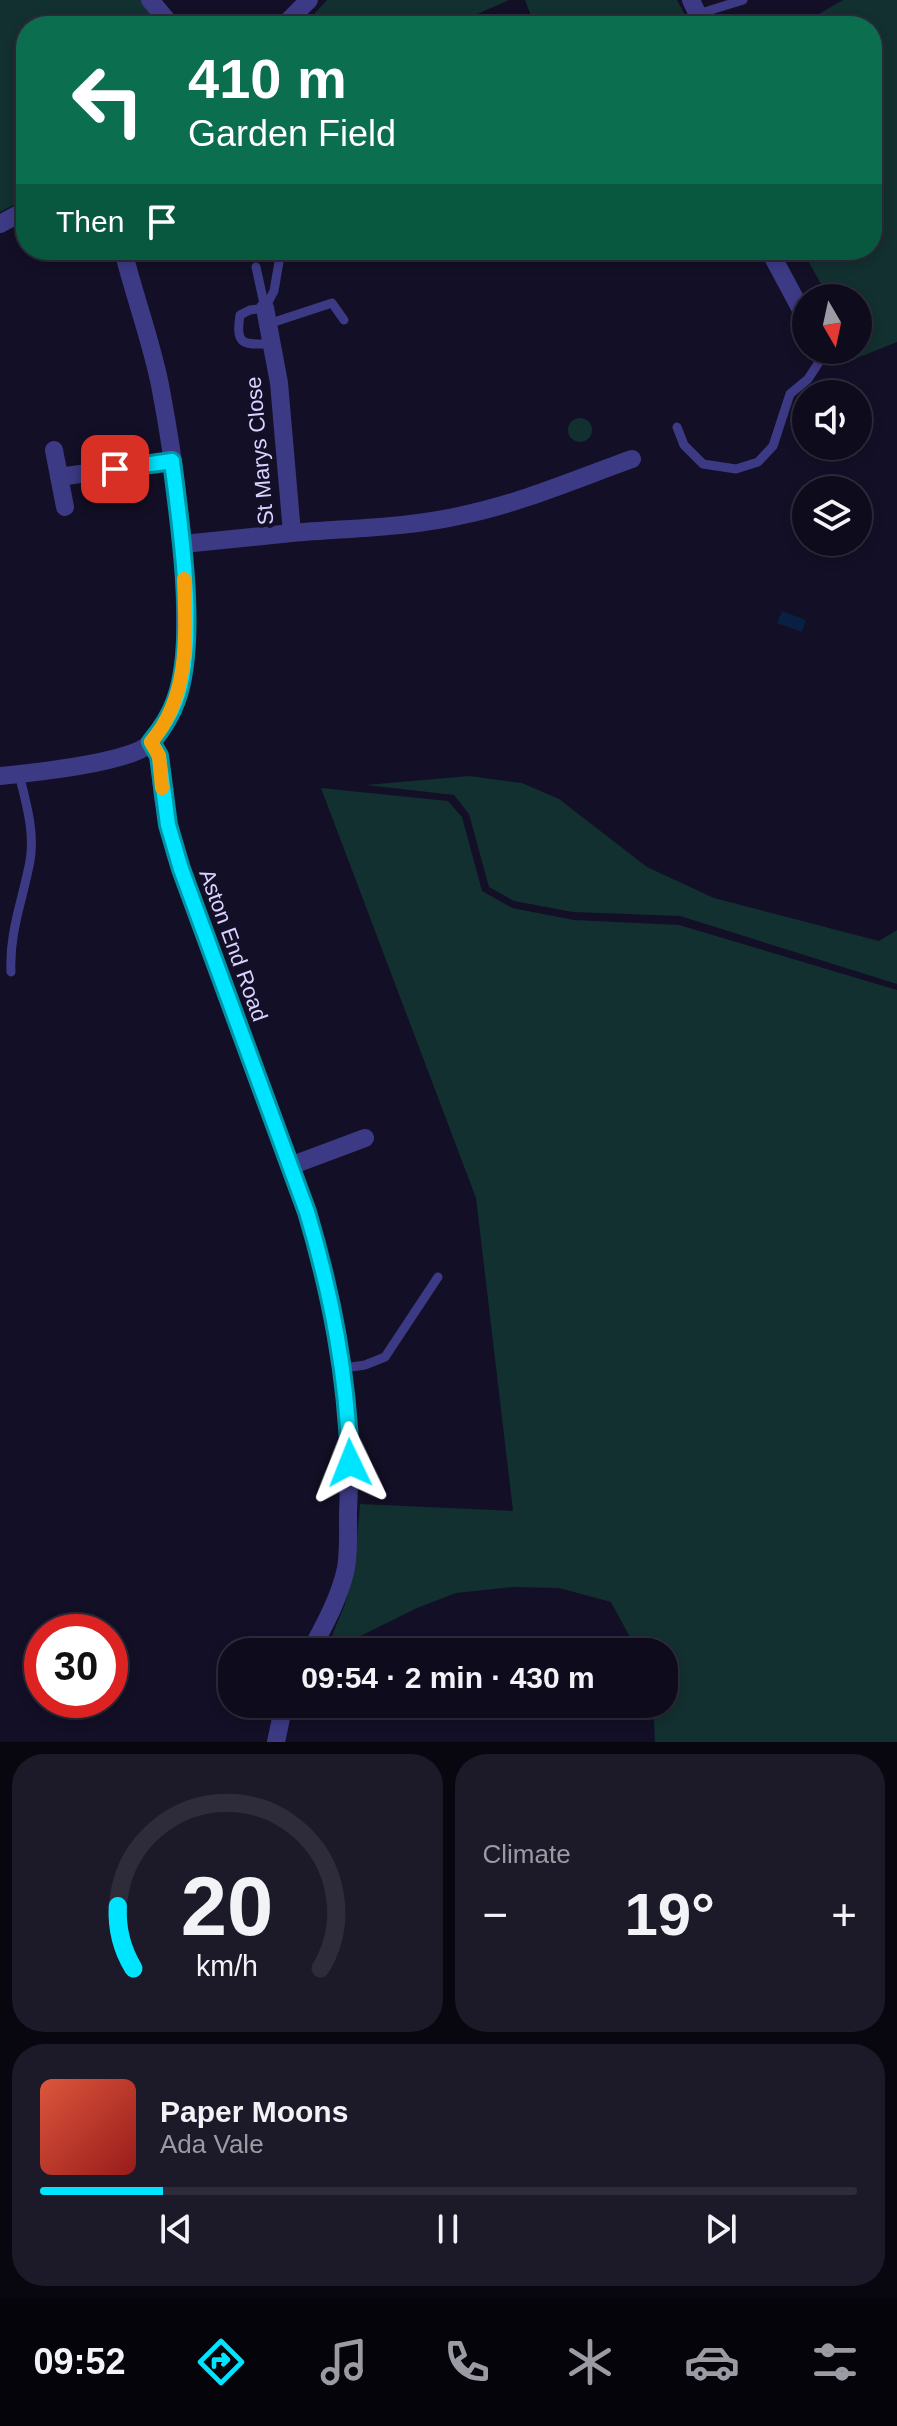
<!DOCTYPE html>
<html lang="en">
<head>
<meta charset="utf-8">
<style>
  body { margin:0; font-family:Arial,sans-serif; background:#1c1929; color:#f1f3f6; height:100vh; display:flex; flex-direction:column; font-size:30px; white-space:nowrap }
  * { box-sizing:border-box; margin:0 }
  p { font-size:26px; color:#9b9ba3 }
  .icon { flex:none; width:44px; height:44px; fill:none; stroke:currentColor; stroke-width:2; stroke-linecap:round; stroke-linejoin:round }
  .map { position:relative; height:1742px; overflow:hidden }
  .panel { display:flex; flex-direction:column; gap:12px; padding:12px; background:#08060f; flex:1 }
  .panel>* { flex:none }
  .guide { position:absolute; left:16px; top:16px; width:866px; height:244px; border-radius:32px; box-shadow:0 4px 12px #0003,0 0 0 2px #2e2b3b; background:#0b6e4f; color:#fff; overflow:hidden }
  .needle { width:52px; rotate:171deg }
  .tools { position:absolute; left:792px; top:284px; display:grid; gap:16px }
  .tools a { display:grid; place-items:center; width:80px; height:80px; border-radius:50%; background:#0e0b1c; box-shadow:0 4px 12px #0003,0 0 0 2px #2e2b3b; font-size:40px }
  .speed { position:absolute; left:24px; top:1614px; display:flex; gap:16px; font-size:40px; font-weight:700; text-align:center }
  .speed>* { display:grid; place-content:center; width:104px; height:104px; border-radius:50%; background:#0e0b1c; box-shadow:0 4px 12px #0003,0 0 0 2px #2e2b3b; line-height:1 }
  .speed .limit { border:12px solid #d22; background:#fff; color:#111 }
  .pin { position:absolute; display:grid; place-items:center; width:68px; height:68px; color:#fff; margin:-34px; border-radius:16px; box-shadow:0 4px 12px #0006 }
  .me { position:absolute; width:88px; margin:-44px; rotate:358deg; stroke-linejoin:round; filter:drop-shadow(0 0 6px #0008) }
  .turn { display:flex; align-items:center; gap:28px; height:168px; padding:0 40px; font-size:36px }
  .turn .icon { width:104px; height:104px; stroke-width:2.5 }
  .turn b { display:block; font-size:56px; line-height:68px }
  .then { display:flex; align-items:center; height:76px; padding:0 40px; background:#0003; gap:16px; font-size:30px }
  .big { font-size:60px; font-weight:700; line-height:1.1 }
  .panel .card { flex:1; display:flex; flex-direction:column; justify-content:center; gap:12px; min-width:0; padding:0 28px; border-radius:32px; background:#1c1929 }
  .panel .dial { align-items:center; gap:0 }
  .dial svg { height:208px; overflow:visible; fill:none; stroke:#2e2b3b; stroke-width:7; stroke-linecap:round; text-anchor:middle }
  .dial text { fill:#f1f3f6; stroke:none }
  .song { display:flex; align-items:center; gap:24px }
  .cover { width:96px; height:96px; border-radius:12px; background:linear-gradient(135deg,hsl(10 70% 55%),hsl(0 70% 35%)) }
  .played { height:8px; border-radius:4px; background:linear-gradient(90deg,#00e5ff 15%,#2e2b3b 15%) }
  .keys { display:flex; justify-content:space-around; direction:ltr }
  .heat { display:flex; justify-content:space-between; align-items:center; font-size:44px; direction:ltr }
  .panel .tiles { flex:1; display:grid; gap:12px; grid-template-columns:1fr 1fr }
  .card:last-child { grid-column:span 2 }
  .trip { position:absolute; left:218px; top:1638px; width:460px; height:80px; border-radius:32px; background:#0e0b1c; box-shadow:0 4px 12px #0003,0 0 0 2px #2e2b3b; font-weight:700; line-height:80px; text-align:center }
  .dock { display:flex; height:128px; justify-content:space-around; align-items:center; background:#06040b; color:#9b9ba3 }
  .dock .icon { width:56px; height:56px }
  .dock .current { color:#00e5ff }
  .dock b { font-size:36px; color:#f1f3f6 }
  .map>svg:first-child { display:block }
  .green { fill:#12302f }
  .water { fill:#0a1f44 }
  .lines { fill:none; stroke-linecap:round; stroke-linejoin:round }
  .service { stroke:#3d3a85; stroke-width:9 }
  .minor { stroke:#3d3a85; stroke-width:18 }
  .route-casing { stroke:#0095a6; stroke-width:20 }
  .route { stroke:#00e5ff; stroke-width:14 }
  .slow { stroke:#f59e0b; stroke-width:14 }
  .labels { text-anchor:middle; stroke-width:8; stroke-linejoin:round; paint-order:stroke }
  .street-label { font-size:22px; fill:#d9d4ff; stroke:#130f26 }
</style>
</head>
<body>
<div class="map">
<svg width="897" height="1742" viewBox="0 0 897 1742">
  <rect width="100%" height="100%" fill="#130f26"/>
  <path class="green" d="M0 0H143L160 26H26V199L0 212Z
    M327 0H509L450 26H303Z
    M525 0H677L691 26H535Z
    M843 0H897V342L857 358 854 350H858V298H829L802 250H872V26H798Z
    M568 430a12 12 0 1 1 24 0a12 12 0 1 1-24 0Z
    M469 776 522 783 559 799 647 867 714 898 879 941 897 930V984L680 916 573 912 514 901 489 887 469 814 454 795 366 785Z
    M321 788 448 801 462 817 482 891 512 908 574 920 679 925 897 990V1742H655L653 1704H664V1652H638L611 1602 559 1588 512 1587 456 1593 417 1608 328 1652C331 1634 339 1620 345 1604 355 1572 357 1537 360 1504L513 1511 476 1198Z"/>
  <path class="water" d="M782 611 806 620 802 632 777 623Z"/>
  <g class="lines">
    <path class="service" d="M698 14 743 0
      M256 267 265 308
      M265 308 250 310 240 315C235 347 244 344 272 344
      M265 308 274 291 281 250
      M268 324 332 303 344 320
      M677 427 684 445 703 464 736 469 758 462 773 446 790 394 808 379 827 350
      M11 972C9 932 23 899 30 861 35 832 26 802 19 774
      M344 1368 365 1365 385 1357 438 1277"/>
    <path class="minor" d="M150 0 172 26
      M691 0 703 26
      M283 26 309 0
      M0 224 26 210
      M769 250 806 319
      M828 350 834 354
      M54 450 65 507
      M59 477 172 461
      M292 533C349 528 408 528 463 515 521 503 576 479 632 459
      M183 544 292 533 279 383 265 308
      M151 742 159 756 163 797 175 853 307 1212C338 1314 353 1406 348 1513 348 1531 349 1550 346 1568 340 1597 324 1626 310 1652
      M0 776C31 773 126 763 148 745 164 731 175 707 180 687 186 662 185 634 185 608 184 533 174 458 160 385 151 340 134 295 123 250
      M290 1166 365 1138
      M276 1742 284 1704"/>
  </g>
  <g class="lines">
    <defs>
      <path id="route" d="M115 469 172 461C180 525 198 640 176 700 171 715 161 730 151 742L159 756 168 825 181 869 307 1212C332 1296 347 1375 350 1463"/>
    </defs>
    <use href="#route" class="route-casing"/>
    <use href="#route" class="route"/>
    <path class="slow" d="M162 788 159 756 151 742C190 696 186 636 184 579"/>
  </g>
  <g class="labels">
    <g class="street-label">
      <text transform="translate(259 451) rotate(-95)" y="8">St Marys Close</text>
      <text transform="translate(234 945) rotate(70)" y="8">Aston End Road</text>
    </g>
  </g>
</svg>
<div class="tools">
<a><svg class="needle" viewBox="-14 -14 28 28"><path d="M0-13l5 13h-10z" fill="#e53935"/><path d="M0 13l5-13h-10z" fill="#9b9ba3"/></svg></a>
<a><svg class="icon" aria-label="sound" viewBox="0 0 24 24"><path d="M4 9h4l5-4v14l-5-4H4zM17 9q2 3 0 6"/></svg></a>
<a><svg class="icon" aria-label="layers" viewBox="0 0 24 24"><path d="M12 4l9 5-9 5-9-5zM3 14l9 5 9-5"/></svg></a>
</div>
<div class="speed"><div class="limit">30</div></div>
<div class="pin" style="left:115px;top:469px;background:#d93025"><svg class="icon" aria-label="arrive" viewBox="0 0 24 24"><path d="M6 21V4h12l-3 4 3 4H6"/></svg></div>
<svg class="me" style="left:350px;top:1463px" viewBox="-20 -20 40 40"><path d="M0-17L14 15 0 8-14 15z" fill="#00e5ff" stroke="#fff" stroke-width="4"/></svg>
<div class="trip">09:54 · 2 min · 430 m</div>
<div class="guide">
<div class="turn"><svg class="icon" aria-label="left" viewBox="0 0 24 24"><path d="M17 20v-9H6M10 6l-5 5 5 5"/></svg><div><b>410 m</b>Garden Field</div></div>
<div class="then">Then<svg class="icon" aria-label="arrive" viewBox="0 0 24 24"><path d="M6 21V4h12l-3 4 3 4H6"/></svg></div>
</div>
</div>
<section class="panel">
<div class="tiles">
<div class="card dial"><svg viewBox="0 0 100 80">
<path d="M14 69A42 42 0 1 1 86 69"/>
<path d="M14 69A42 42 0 0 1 8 45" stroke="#00e5ff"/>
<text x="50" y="56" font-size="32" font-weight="700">20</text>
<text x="50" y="72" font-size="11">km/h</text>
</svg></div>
<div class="card"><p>Climate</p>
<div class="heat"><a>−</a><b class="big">19°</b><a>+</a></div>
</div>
<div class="card">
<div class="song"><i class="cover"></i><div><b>Paper Moons</b><p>Ada Vale</p></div></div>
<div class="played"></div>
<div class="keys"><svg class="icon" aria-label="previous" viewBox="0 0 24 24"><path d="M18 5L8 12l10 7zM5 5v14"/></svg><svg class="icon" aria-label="pause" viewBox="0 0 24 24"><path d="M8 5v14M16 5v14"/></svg><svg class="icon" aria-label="next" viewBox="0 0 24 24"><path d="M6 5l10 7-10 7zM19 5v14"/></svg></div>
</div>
</div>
</section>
<nav class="dock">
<b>09:52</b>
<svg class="icon current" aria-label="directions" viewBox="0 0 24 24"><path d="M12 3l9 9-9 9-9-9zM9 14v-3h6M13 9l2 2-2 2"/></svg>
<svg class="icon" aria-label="music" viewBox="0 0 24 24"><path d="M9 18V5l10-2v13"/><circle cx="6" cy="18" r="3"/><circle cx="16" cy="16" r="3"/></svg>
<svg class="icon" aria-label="phone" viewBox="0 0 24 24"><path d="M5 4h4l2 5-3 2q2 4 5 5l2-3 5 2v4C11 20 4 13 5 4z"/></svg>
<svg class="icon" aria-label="climate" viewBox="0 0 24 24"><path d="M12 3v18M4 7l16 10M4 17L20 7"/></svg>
<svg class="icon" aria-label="car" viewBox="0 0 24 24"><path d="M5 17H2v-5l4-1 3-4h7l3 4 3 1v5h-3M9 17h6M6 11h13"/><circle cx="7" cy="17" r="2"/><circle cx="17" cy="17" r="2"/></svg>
<svg class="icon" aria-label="filters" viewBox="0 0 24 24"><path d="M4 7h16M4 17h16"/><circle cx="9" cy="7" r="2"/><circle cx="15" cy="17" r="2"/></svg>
</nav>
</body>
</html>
